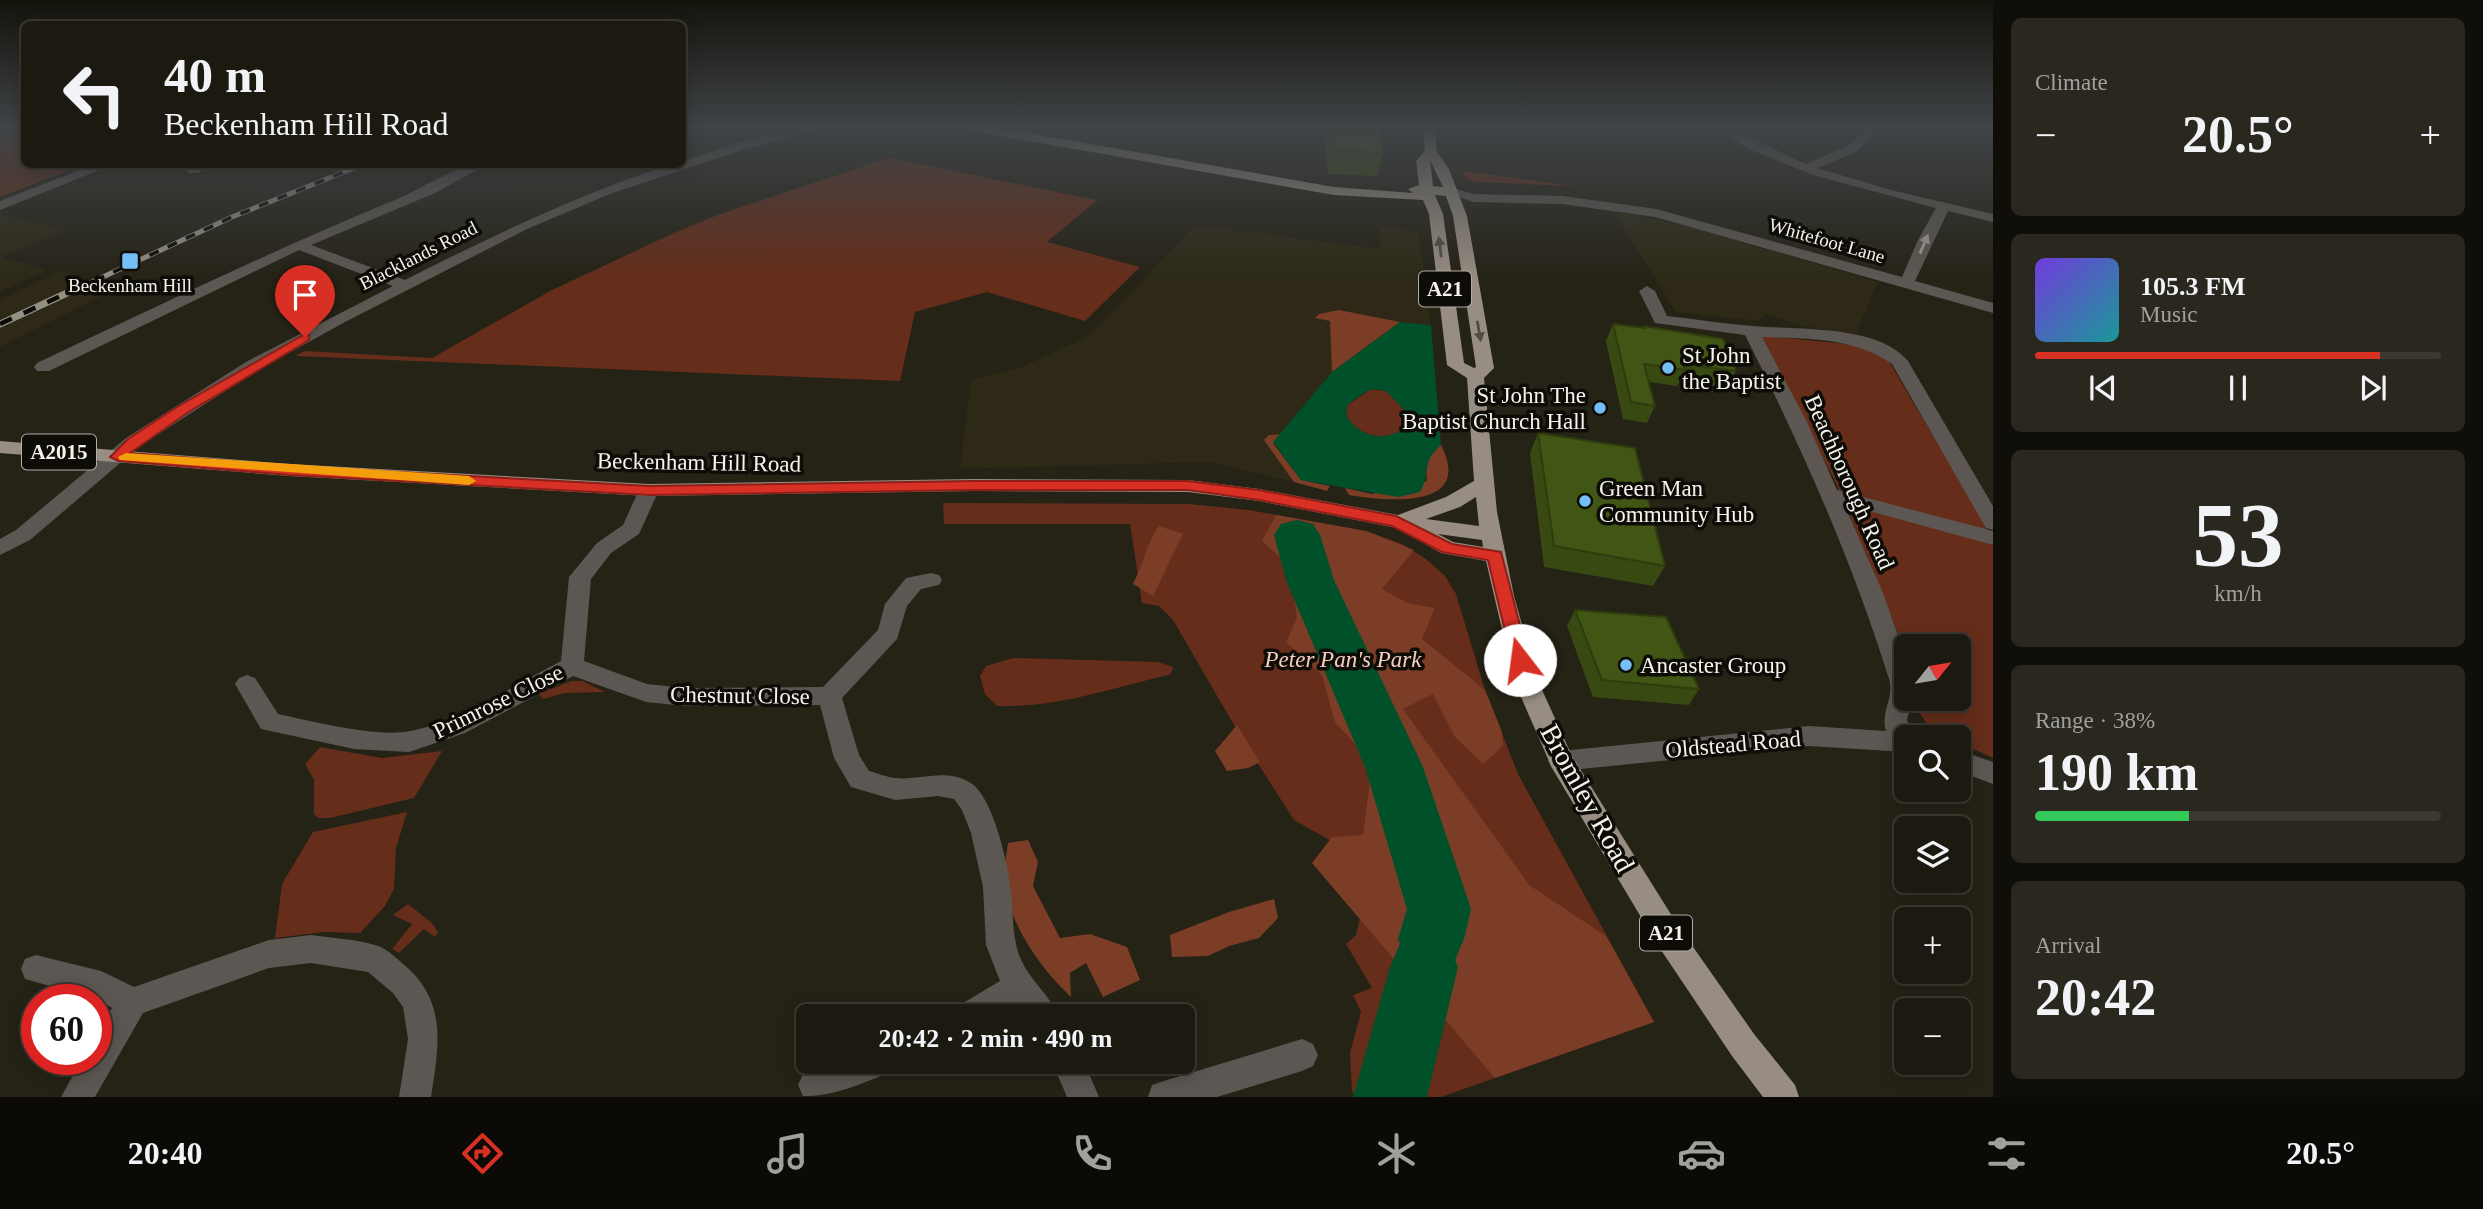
<!DOCTYPE html>
<html lang="en">
<head>
<meta charset="utf-8">
<style>
  body { margin:0; font-family:Georgia,serif; background:#29271e; color:#f1f3f6; height:100vh; display:flex; flex-direction:column; font-size:26px; white-space:nowrap }
  * { box-sizing:border-box; margin:0 }
  p { font-size:23px; color:#a0a19f }
  .icon { flex:none; width:38px; height:38px; fill:none; stroke:currentColor; stroke-width:2; stroke-linecap:round; stroke-linejoin:round }
  .map { position:relative; flex:1; overflow:hidden }
  .details { display:flex; flex-direction:column; gap:18px; padding:18px; background:#0f0e09; width:490px }
  .details>* { flex:none }
  .top-card { position:absolute; left:21px; top:21px; width:665px; height:147px; border-radius:10px; box-shadow:0 4px 18px #0003,0 0 0 2px #3a3830; background:#1c1a10; color:#f1f3f6; overflow:hidden }
  .needle { width:46px; rotate:60deg }
  .tools { position:absolute; left:1894px; top:634px; display:grid; gap:14px }
  .tools a { display:grid; place-items:center; width:77px; height:77px; border-radius:10px; background:#1c1a10; box-shadow:0 4px 18px #0003,0 0 0 2px #3a3830; font-size:35px }
  .speed { position:absolute; left:21px; top:984px; display:flex; gap:14px; font-size:35px; font-weight:700; text-align:center }
  .speed>* { display:grid; place-content:center; width:91px; height:91px; border-radius:50%; background:#1c1a10; box-shadow:0 4px 18px #0003,0 0 0 2px #3a3830; line-height:1 }
  .speed .limit { border:10px solid #d22; background:#fff; color:#111 }
  .pin { position:absolute; display:grid; place-items:center; width:60px; height:60px; color:#fff; margin:-72px -30px; border-radius:50% 50% 50% 0; rotate:-45deg; box-shadow:0 0 7px #0007 }
  .pin .icon { rotate:45deg }
  .me { position:absolute; width:77px; margin:-38px; rotate:345deg; stroke-linejoin:round; filter:drop-shadow(0 0 5px #0008) }
  .turn { display:flex; align-items:center; gap:24px; height:147px; padding:0 28px; font-size:32px }
  .turn .icon { width:91px; height:91px; stroke-width:2.5 }
  .turn b { display:block; font-size:49px; line-height:60px }
  .big { font-size:52px; font-weight:700; line-height:1.1 }
  .details .widget { flex:1; display:flex; flex-direction:column; justify-content:center; gap:10px; min-width:0; padding:0 24px; border-radius:10px; background:#29271e }
  .details .dial { align-items:center; gap:0 }
  .dial b { font-size:91px; line-height:1 }
  .song { display:flex; align-items:center; gap:21px }
  .cover { width:84px; height:84px; border-radius:10px; background:linear-gradient(135deg,hsl(260 70% 55%),hsl(180 70% 35%)) }
  .played { height:7px; border-radius:4px; background:linear-gradient(90deg,#d93025 85%,#3a3830 85%) }
  .keys { display:flex; justify-content:space-around; direction:ltr }
  .heat { display:flex; justify-content:space-between; align-items:center; font-size:38px; direction:ltr }
  .charge { height:10px; border-radius:5px; background:linear-gradient(90deg,#34c759 38%,#3a3830 0) }
  .trip { position:absolute; left:796px; top:1004px; width:399px; height:70px; border-radius:10px; background:#1c1a10; box-shadow:0 4px 18px #0003,0 0 0 2px #3a3830; font-weight:700; line-height:70px; text-align:center }
  .tab-bar { display:flex; height:112px; justify-content:space-around; align-items:center; background:#0b0a06; color:#a0a19f }
  .tab-bar .icon { width:49px; height:49px }
  .tab-bar .current { color:#d93025 }
  .tab-bar b { font-size:32px; color:#f1f3f6 }
  main { display:flex; flex:1; min-height:0 }
  .map>svg:first-child { display:block }
  .built { fill:#2d2916 }
  .green { fill:#652d1a }
  .forest { fill:#7c3d27 }
  .water { fill:#00502a; fill-rule:evenodd }
  .lines { fill:none; stroke-linecap:round; stroke-linejoin:round }
  .river { fill:#00502a; fill-rule:evenodd }
  .minor { fill:#5c5752; fill-rule:evenodd }
  .major { fill:#978d82; fill-rule:evenodd }
  .rail-far1-casing { stroke:#939086; stroke-width:5 }
  .rail-casing { stroke:#939086; stroke-width:7 }
  .rail-far1 { stroke:#0d0c07; stroke-width:3.5; stroke-dasharray:10; stroke-linecap:butt }
  .rail { stroke:#0d0c07; stroke-width:4.5; stroke-dasharray:13; stroke-linecap:butt }
  .wall { fill:#384a11 }
  .building { fill:#415614; stroke:#2e3c0e; stroke-width:2 }
  .oneway { fill:#a19d97 }
  .oneway2 { fill:#524c44 }
  .route { fill:#d93025; stroke:#8d1f18; stroke-width:2 }
  .slow { fill:#f59e0b }
  .poi-dot { fill:#74c0f6; stroke:#0d0c07; stroke-width:2.5 }
  .labels { text-anchor:middle; stroke-width:7; stroke-linejoin:round; paint-order:stroke }
  .far-street-label { font-size:19px; fill:#f5f3eb; stroke:#0d0c07 }
  .far-poi-label { font-size:19px; fill:#f5f3eb; stroke:#0d0c07 }
  .shield { fill:#0d0c07; stroke:#afaea7; stroke-width:2 }
  .shield-label { font-size:21px; font-weight:bold; fill:#f5f3eb }
  .poi-label { font-size:23px; fill:#f5f3eb; stroke:#0d0c07; text-anchor:start }
  .street-label { font-size:23px; fill:#f5f3eb; stroke:#0d0c07 }
  .park-label { font-size:23px; font-style:italic; fill:#f7cec1; stroke:#0d0c07 }
  .near-street-label { font-size:28px; fill:#f5f3eb; stroke:#0d0c07 }
</style>
</head>
<body>
<main>
<div class="map">
<svg width="1993" height="1097" viewBox="0 0 1993 1097">
  <rect width="100%" height="100%" fill="#252216"/>
  <path class="built" d="M1613 211 1686 226 1878 282 1856 334 1803 326 1765 314 1758 321 1676 312Z
    M0 215 65 229 2 257 47 270 0 292Z
    M1196 225 1380 249 1379 228 1418 231 1431 325 1400 322 1332 372 1280 434 1269 435 1265 441 1294 482 1208 462 960 469 971 379 1019 368 1089 336Z
    M62 270 108 293 0 347V300Z"/>
  <path class="green" d="M0 127H24V164L83 165 0 197Z
    M889 158 1097 200 1047 242 1140 267 1085 321 987 292 915 312 900 381 295 356 305 351 432 358 552 290 676 232 720 214Z
    M1463 171 1574 186 1476 182 1466 179Z
    M1765 336 1857 345 1887 358 1981 517 1993 543V758L1958 742V737C1938 737 1926 727 1918 709L1921 698H1958V646H1906V653L1836 483 1760 338Z
    M1371 389 1386 391 1407 412 1409 419 1407 427C1400 431 1394 435 1386 436 1369 438 1343 427 1346 406Z
    M943 503 1189 504 1249 510 1366 531 1402 544 1426 559 1445 576 1456 594 1485 690 1518 774 1654 1022 1441 1097H1355L1352 1091 1350 1053 1361 1012 1353 995 1372 988 1346 944 1356 935 1365 897 1340 846 1294 820 1241 737 1173 620 1159 606 1142 603 1130 524H944Z
    M1013 658 1158 662 1173 667 1171 674C1114 688 1056 708 997 706L985 694 980 676 986 666Z
    M571 681H582L605 692 565 693 543 699 539 694Z
    M320 747 382 758 442 751 414 798 330 818H318L314 814V780L305 764Z
    M407 812 396 848 394 889 385 906 360 933 324 932 275 938 282 884 313 832Z
    M408 904 432 923 438 932 435 937 424 929 399 953 392 949 412 924 393 915Z"/>
  <path class="forest" d="M1339 310 1400 322 1332 372 1330 321 1315 318 1319 314Z
    M1280 434 1273 443 1301 480 1330 486 1327 491 1294 482 1264 440 1269 435Z
    M1441 445C1475 511 1384 501 1349 495L1345 488 1372 494 1427 481C1425 464 1428 456 1441 445Z
    M1276 515 1366 531 1414 550 1382 589 1407 603 1435 608 1422 639 1485 690 1502 732 1503 746 1483 764 1455 737 1433 694 1403 709 1529 885 1606 936 1654 1022 1495 1078 1312 863 1332 837 1363 835 1372 763 1335 722 1322 675 1286 642 1297 618 1290 566 1262 541Z
    M1159 526 1183 534 1153 596 1133 584C1143 565 1146 544 1159 526Z
    M1237 725 1260 762 1248 768 1227 771 1215 751Z
    M1028 840 1038 862 1033 886 1060 938 1090 934 1127 947 1140 980 1103 997 1086 963 1070 973 1071 997C1039 967 1003 917 1004 870 1005 861 1007 852 1008 843Z
    M1274 899 1278 918 1259 938 1229 946 1208 956 1172 957 1170 935 1229 912Z"/>
  <path class="water" d="M1400 322 1431 325 1441 445C1420 462 1432 472 1420 492L1398 497 1301 480 1273 442 1332 372ZM1376 389 1386 391 1409 415 1408 425C1388 443 1360 439 1346 415L1348 404 1367 391Z"/>
  <g class="lines">
    <path class="river" d="M1297 520 1313 524 1320 535 1334 580 1423 767 1471 909 1464 939 1455 960 1458 967 1427 1097H1353L1390 967 1400 944 1398 939 1407 909 1365 767 1286 580 1274 535 1281 524Z"/>
    <path class="minor" d="M804 127H826L746 149 612 193 527 229 345 322 258 370 140 446 30 540 0 555V539L16 530 126 438 246 362 393 286 299 250 49 371H37L34 367 37 363C156 307 273 250 395 200 424 188 456 164 488 164L435 193 311 245 405 280C494 235 577 195 672 164H682V161L738 143Z
      M1714 127C1738 127 1780 154 1806 164L1848 146 1869 127H1882L1856 152 1817 168 1891 190 1993 214V222L1948 211 1915 281 1993 303V313L1655 217 1563 204 1473 202 1445 192 1452 188 1474 194 1563 196 1656 209 1902 277 1918 240 1936 208 1813 175 1747 148Z
      M95 164H114L0 210V201Z
      M194 164H212L198 173H188V167Z
      M1647 286 1655 291 1667 316C1696 319 1724 324 1753 326 1796 330 1878 324 1908 361L1993 506V530L1986 528 1983 523 1892 364C1853 337 1808 339 1762 337L1807 422 1837 490 1993 531V545L1844 504 1883 593 1906 658V698H1912L1907 720 1916 737H1906V752L1809 746 1561 771 1552 768 1548 761 1552 754 1561 751 1809 726 1886 731C1880 713 1895 696 1889 679 1852 560 1801 446 1745 335L1655 323 1639 291Z
      M649 484 656 486 659 490 639 534 611 553 591 579 584 661 647 684 685 688 823 687 878 630 885 604 906 578 931 573 939 575 942 580 939 585 921 589 907 606 897 639 842 698 859 755 869 771C877 773 886 777 895 778 920 781 945 768 969 782 993 794 1008 865 1011 890 1013 908 1012 926 1016 944 1022 976 1048 990 1059 1017H1024L1015 1006 998 1017H954L958 1006 1000 981 986 945 983 887 971 833 962 810 954 799 938 796 895 800 851 787 834 758 820 705 685 706 646 702 573 676 465 733 409 752 354 749 261 729 235 684 239 678 247 675 255 678 278 714C312 721 377 738 410 731 455 723 519 683 561 661L569 577 597 543 623 525 639 490 642 486Z
      M1958 750 1993 762V784L1958 771Z
      M311 935C332 938 355 939 375 945 386 948 394 956 402 963 448 1000 439 1046 431 1097H399L408 1039 403 1007 393 993 368 972 311 963 269 968 143 1013 95 1097H61L82 1059H96V1034L112 1008 96 999 25 979 21 969 25 959 36 955 101 971 134 987 269 940Z
      M1302 1039 1313 1044 1318 1055 1313 1066 1302 1071 1217 1097H1148L1152 1085 1164 1081Z
      M832 1062H893L888 1073C861 1084 832 1097 803 1096L798 1085 803 1074Z
      M1052 1062H1084L1099 1097H1067Z"/>
    <path class="major" d="M967 127H995L1334 187 1413 193 1408 189 1419 185 1416 161 1425 151 1423 127H1435L1437 152 1449 169 1467 216 1494 368 1484 378 1497 512 1514 596 1538 681 1572 756 1677 924 1754 1034 1795 1085 1799 1097H1763L1732 1056 1657 944 1552 768 1514 681 1486 561 1441 553 1397 528 1259 501 1188 492 973 491 649 496 290 476 0 453V441L290 464 649 484 973 479 1188 480 1259 489 1398 515 1446 497 1474 481 1467 378 1447 365 1429 214 1423 200 1334 195 973 131ZM1430 160 1443 187 1433 186ZM1435 195 1446 196 1453 216 1476 367 1474 368 1464 363 1443 214ZM1476 497 1479 526 1426 519 1460 507ZM1438 534 1482 540 1483 547 1453 542Z"/>
    <defs>
      <path id="rail-far1" d="M77 289 232 217 364 164"/>
      <path id="rail" d="M0 324 80 287"/>
    </defs>
    <use href="#rail-far1" class="rail-far1-casing"/>
    <use href="#rail" class="rail-casing"/>
    <use href="#rail-far1" class="rail-far1"/>
    <use href="#rail" class="rail"/>
  </g>
  <path class="wall" d="M1327 127H1379L1383 153 1377 176 1328 174 1325 138Z
    M1613 324 1643 328 1644 326 1736 371 1727 388 1680 381 1677 386 1649 382 1655 406 1647 423 1623 419 1606 341Z
    M1538 433 1665 566 1653 586 1544 567 1530 453Z
    M1575 610 1699 689 1689 705 1593 697 1567 626Z"/>
  <path class="building" d="M1331 127H1379L1383 153 1333 150Z
    M1613 324 1645 328 1644 326 1723 339 1736 371 1683 364 1685 370 1644 364 1655 406 1631 402Z
    M1538 433 1635 448 1665 566 1554 546Z
    M1575 610 1666 617 1699 689 1602 680Z"/>
  <defs><path id="oneway-solid" d="M-6-.8H1V-3.2L6.5 0L1 3.2V.8H-6Z" transform="scale(1.75)"/></defs>
  <use class="oneway" href="#oneway-solid" transform="translate(1924 244) rotate(-67)"/>
  <g class="oneway2">
    <use href="#oneway-solid" transform="translate(1440 247) rotate(-97)"/>
    <use href="#oneway-solid" transform="translate(1479 331) rotate(80)"/>
  </g>
  <linearGradient id="sky" x2="0" y2="1"><stop stop-color="#14130c"/><stop offset="0.45" stop-color="#404447"/><stop offset="1" stop-color="#404447" stop-opacity="0"/></linearGradient>
  <rect width="1993" height="281" fill="url(#sky)"/>
  <path class="route" d="M305 334 309 335V340L187 413 130 453 290 466 649 486 973 481H1188L1259 490 1396 516 1452 544 1501 552 1529 660 1527 664H1514L1512 660 1488 560 1442 552 1392 526 1259 500 1188 490H973L649 495 290 475 118 461 110 457 128 439 177 407Z"/>
  <path class="slow" d="M126 453 469 476 476 481 469 485 120 460 118 457Z"/>
  <g class="poi-dot">
    <rect x="121" y="252" width="18" height="18" rx="3.5"/>
    <circle cx="1668" cy="368" r="7"/>
    <circle cx="1600" cy="408" r="7"/>
    <circle cx="1585" cy="501" r="7"/>
    <circle cx="1626" cy="665" r="7"/>
  </g>
  <g class="labels">
    <g class="far-street-label">
      <text transform="translate(1827 240) rotate(16)" y="7">Whitefoot Lane</text>
      <text transform="translate(418 255) rotate(-27)" y="7">Blacklands Road</text>
    </g>
    <g class="far-poi-label">
      <text x="130" y="292">Beckenham Hill</text>
    </g>
    <g class="shield">
      <rect x="1419" y="271.5" width="52" height="35" rx="5"/>
      <rect x="22" y="434.5" width="74" height="35" rx="5"/>
      <rect x="1640" y="915.5" width="52" height="35" rx="5"/>
    </g>
    <g class="shield-label">
      <text x="1445" y="296">A21</text>
      <text x="59" y="459">A2015</text>
      <text x="1666" y="940">A21</text>
    </g>
    <g class="poi-label">
      <text x="1682" y="363">St John<tspan x="1682" dy="26">the Baptist</tspan></text>
      <text x="1586" y="403" text-anchor="end">St John The<tspan x="1586" dy="26">Baptist Church Hall</tspan></text>
      <text x="1599" y="496">Green Man<tspan x="1599" dy="26">Community Hub</tspan></text>
      <text x="1640" y="673">Ancaster Group</text>
    </g>
    <g class="street-label">
      <text transform="translate(699 462) rotate(1)" y="8">Beckenham Hill Road</text>
      <text transform="translate(1850 482) rotate(66)" y="8">Beachborough Road</text>
      <text transform="translate(740 695) rotate(1)" y="8">Chestnut Close</text>
      <text transform="translate(498 701) rotate(-26)" y="8">Primrose Close</text>
      <text transform="translate(1733 744) rotate(-5)" y="8">Oldstead Road</text>
    </g>
    <g class="park-label">
      <text x="1343" y="667">Peter Pan's Park</text>
    </g>
    <g class="near-street-label">
      <text transform="translate(1588 798) rotate(61)" y="10">Bromley Road</text>
    </g>
  </g>
</svg>
<div class="tools">
<a><svg class="needle" viewBox="-14 -14 28 28"><path d="M0-13l5 13h-10z" fill="#e53935"/><path d="M0 13l5-13h-10z" fill="#a0a19f"/></svg></a>
<a><svg class="icon" aria-label="search" viewBox="0 0 24 24"><circle cx="10" cy="10" r="6"/><path d="M15 15l6 6"/></svg></a>
<a><svg class="icon" aria-label="layers" viewBox="0 0 24 24"><path d="M12 4l9 5-9 5-9-5zM3 14l9 5 9-5"/></svg></a>
<a>+</a>
<a>−</a>
</div>
<div class="speed"><div class="limit">60</div></div>
<div class="pin" style="left:305px;top:337px;background:#d93025"><svg class="icon" aria-label="arrive" viewBox="0 0 24 24"><path d="M6 21V4h12l-3 4 3 4H6"/></svg></div>
<svg class="me" style="left:1520px;top:660px" viewBox="-20 -20 40 40"><circle r="19" fill="#fff"/><path d="M0-13L10 11 0 6-10 11z" fill="#d93025"/></svg>
<div class="trip">20:42 · 2 min · 490 m</div>
<div class="top-card">
<div class="turn"><svg class="icon" aria-label="left" viewBox="0 0 24 24"><path d="M17 20v-9H6M10 6l-5 5 5 5"/></svg><div><b>40 m</b>Beckenham Hill Road</div></div>
</div>
</div>
<section class="details">
<div class="widget"><p>Climate</p>
<div class="heat"><a>−</a><b class="big">20.5°</b><a>+</a></div>
</div>
<div class="widget">
<div class="song"><i class="cover"></i><div><b>105.3 FM</b><p>Music</p></div></div>
<div class="played"></div>
<div class="keys"><svg class="icon" aria-label="previous" viewBox="0 0 24 24"><path d="M18 5L8 12l10 7zM5 5v14"/></svg><svg class="icon" aria-label="pause" viewBox="0 0 24 24"><path d="M8 5v14M16 5v14"/></svg><svg class="icon" aria-label="next" viewBox="0 0 24 24"><path d="M6 5l10 7-10 7zM19 5v14"/></svg></div>
</div>
<div class="widget dial"><b>53</b><p>km/h</p></div>
<div class="widget"><p>Range · 38%</p><b class="big">190 km</b><div class="charge"></div></div>
<div class="widget"><p>Arrival</p><b class="big">20:42</b></div>
</section>
</main>
<nav class="tab-bar">
<b>20:40</b>
<svg class="icon current" aria-label="directions" viewBox="0 0 24 24"><path d="M12 3l9 9-9 9-9-9zM9 14v-3h6M13 9l2 2-2 2"/></svg>
<svg class="icon" aria-label="music" viewBox="0 0 24 24"><path d="M9 18V5l10-2v13"/><circle cx="6" cy="18" r="3"/><circle cx="16" cy="16" r="3"/></svg>
<svg class="icon" aria-label="phone" viewBox="0 0 24 24"><path d="M5 4h4l2 5-3 2q2 4 5 5l2-3 5 2v4C11 20 4 13 5 4z"/></svg>
<svg class="icon" aria-label="climate" viewBox="0 0 24 24"><path d="M12 3v18M4 7l16 10M4 17L20 7"/></svg>
<svg class="icon" aria-label="car" viewBox="0 0 24 24"><path d="M5 17H2v-5l4-1 3-4h7l3 4 3 1v5h-3M9 17h6M6 11h13"/><circle cx="7" cy="17" r="2"/><circle cx="17" cy="17" r="2"/></svg>
<svg class="icon" aria-label="filters" viewBox="0 0 24 24"><path d="M4 7h16M4 17h16"/><circle cx="9" cy="7" r="2"/><circle cx="15" cy="17" r="2"/></svg>
<b>20.5°</b>
</nav>
</body>
</html>
